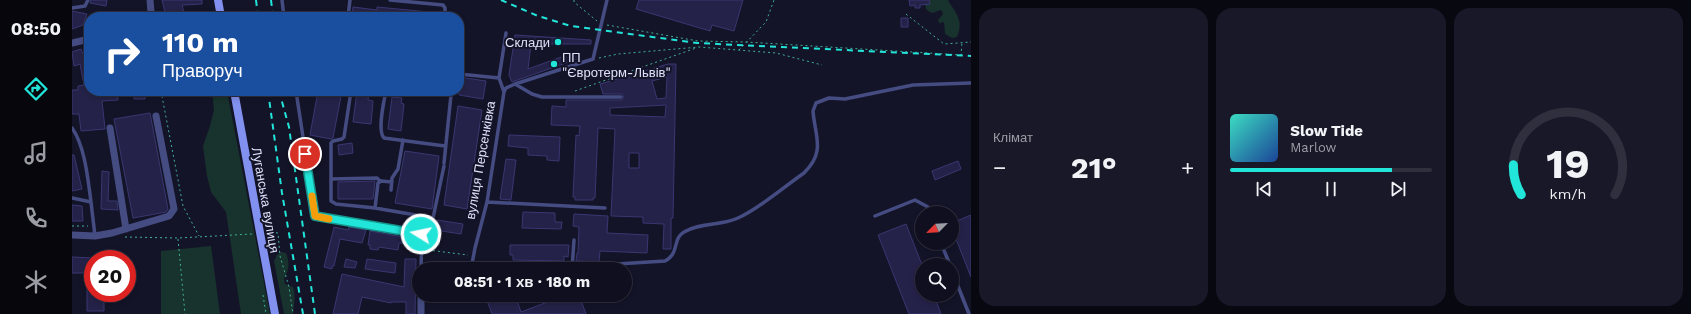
<!DOCTYPE html>
<html lang="uk">
<head>
<meta charset="utf-8">
<style>
  body { margin:0; font-family:"Work Sans",sans-serif; background:#181828; color:#f1f3f6; height:100vh; display:flex; flex-direction:column; font-size:15px; white-space:nowrap }
  * { box-sizing:border-box; margin:0 }
  p { font-size:13px; color:#9b9ca4 }
  .icon { flex:none; width:22px; height:22px; fill:none; stroke:currentColor; stroke-width:2; stroke-linecap:round; stroke-linejoin:round }
  .map { position:relative; flex:1; overflow:hidden }
  .panel { display:flex; flex-direction:column; gap:8px; padding:8px; background:#080811; width:720px }
  .panel>* { flex:none }
  .top-card { position:absolute; left:12px; top:12px; width:380px; height:84px; border-radius:16px; box-shadow:0 2px 6px #0003,0 0 0 1px #2f2f3d; background:#1a4fa0; color:#fff; overflow:hidden }
  .needle { width:26px; rotate:246deg }
  .controls { position:absolute; left:843px; top:206px; display:grid; gap:8px }
  .controls a { display:grid; place-items:center; width:44px; height:44px; border-radius:50%; background:#0f0f1f; box-shadow:0 2px 6px #0003,0 0 0 1px #2f2f3d; font-size:20px }
  .speed { position:absolute; left:12px; top:250px; display:flex; gap:8px; font-size:20px; font-weight:700; text-align:center }
  .speed>* { display:grid; place-content:center; width:52px; height:52px; border-radius:50%; background:#0f0f1f; box-shadow:0 2px 6px #0003,0 0 0 1px #2f2f3d; line-height:1 }
  .speed .limit { border:6px solid #d22; background:#fff; color:#111 }
  .pin { position:absolute; display:grid; place-items:center; width:34px; height:34px; color:#fff; margin:-17px; border:2px solid #fff; border-radius:50%; box-shadow:0 1px 4px #0007 }
  .me { position:absolute; width:44px; margin:-22px; rotate:280deg; stroke-linejoin:round; filter:drop-shadow(0 0 3px #0008) }
  .turn { display:flex; align-items:center; gap:14px; height:84px; padding:0 12px; font-size:18px }
  .turn .icon { width:52px; height:52px; stroke-width:2.5 }
  .turn b { display:block; font-size:28px; line-height:34px }
  .big { font-size:30px; font-weight:700; line-height:1.1 }
  .panel .tile { flex:1; display:flex; flex-direction:column; justify-content:center; gap:6px; min-width:0; padding:0 14px; border-radius:16px; background:#181828 }
  .panel .dial { align-items:center; gap:0 }
  .dial svg { height:104px; overflow:visible; fill:none; stroke:#2f2f3d; stroke-width:7; stroke-linecap:round; text-anchor:middle }
  .dial text { fill:#f1f3f6; stroke:none }
  .song { display:flex; align-items:center; gap:12px }
  .cover { width:48px; height:48px; border-radius:6px; background:linear-gradient(135deg,hsl(170 70% 55%),hsl(220 70% 35%)) }
  .played { height:4px; border-radius:2px; background:linear-gradient(90deg,#22e5d9 80%,#2f2f3d 80%) }
  .keys { display:flex; justify-content:space-around; direction:ltr }
  .heat { display:flex; justify-content:space-between; align-items:center; font-size:22px; direction:ltr }
  .panel .tiles { flex:1; display:grid; gap:8px; grid-template-columns:repeat(3,1fr) }
  .trip { position:absolute; left:340px; top:262px; width:220px; height:40px; border-radius:20px; background:#0f0f1f; box-shadow:0 2px 6px #0003,0 0 0 1px #2f2f3d; font-weight:700; line-height:40px; text-align:center }
  main { display:flex; flex:1; min-height:0 }
  .tab-bar { display:flex; flex-direction:column; width:72px; justify-content:space-around; align-items:center; background:#06060c; color:#9b9ca4 }
  .tab-bar .icon { width:28px; height:28px }
  .tab-bar .on { color:#22e5d9 }
  .tab-bar b { font-size:18px; color:#f1f3f6 }
  .map>svg:first-child { display:block }
  .green { fill:#18322d }
  .building { fill:#242248; stroke:#393771; fill-rule:evenodd }
  .lines { fill:none; stroke-linecap:round; stroke-linejoin:round }
  .path { stroke:#40af97; stroke-width:1; stroke-dasharray:2 3; stroke-linecap:butt }
  .service { stroke:#454c82; stroke-width:3.5 }
  .minor { stroke:#454c82; stroke-width:7 }
  .secondary { stroke:#8291f0; stroke-width:8 }
  .rail { stroke:#22e5d9; stroke-width:2; stroke-dasharray:6 5; stroke-linecap:butt }
  .route-casing { stroke:#16958d; stroke-width:10 }
  .route { stroke:#22e5d9; stroke-width:7 }
  .slow { stroke:#f59e0b; stroke-width:7 }
  .poi-dot { fill:#22e5d9; stroke:#141429; stroke-width:1.5 }
  .labels { text-anchor:middle; stroke-width:4; stroke-linejoin:round; paint-order:stroke }
  .poi-label { font-size:13px; fill:#e0e1fb; stroke:#141429; text-anchor:end }
  .street-label { font-size:13px; fill:#e0e1fb; stroke:#141429 }
</style>
</head>
<body>
<main>
<nav class="tab-bar">
<b>08:50</b>
<svg class="icon on" aria-label="directions" viewBox="0 0 24 24"><path d="M12 3l9 9-9 9-9-9zM9 14v-3h6M13 9l2 2-2 2"/></svg>
<svg class="icon" aria-label="music" viewBox="0 0 24 24"><path d="M9 18V5l10-2v13"/><circle cx="6" cy="18" r="3"/><circle cx="16" cy="16" r="3"/></svg>
<svg class="icon" aria-label="phone" viewBox="0 0 24 24"><path d="M5 4h4l2 5-3 2q2 4 5 5l2-3 5 2v4C11 20 4 13 5 4z"/></svg>
<svg class="icon" aria-label="climate" viewBox="0 0 24 24"><path d="M12 3v18M4 7l16 10M4 17L20 7"/></svg>
</nav>
<div class="map">
<svg width="899" height="314" viewBox="0 0 899 314">
  <rect width="100%" height="100%" fill="#141429"/>
  <path class="green" d="M853 0H876C884 14 892 20 885 37L880 38 873 34 872 22 867 23 866 20 871 14 870 11 868 10 861 13C853 11 853 7 853 0Z
    M140 91H155L198 314H169L154 212 139 192 135 176 131 146 138 126 142 110Z
    M139 246 148 314H89V251Z
    M209 252 214 253C218 263 217 270 212 279L213 284 221 287C224 296 222 305 221 314H212L202 261 205 255Z"/>
  <path class="building" d="M19 0H35L34 6 18 3Z
    M90 0H130V4L110 5 113 17H94Z
    M567 0H671L662 31 640 25 638 31 564 9Z
    M837 0H857L858 4 848 5V8H843V5L838 6Z
    M281 7 305 10V7L368 13V17H280Z
    M0 11 15 14 11 25 0 29Z
    M829 18H836V27H829Z
    M443 35 519 40V44H459L456 69 506 51 508 58 440 82 437 75Z
    M9 49 11 54 17 52V59L13 61 17 71V91H45L46 100 30 101 33 129 9 131 7 114H0V90H6V86L12 85 8 64 2 66 0 52Z
    M596 64H604L601 218H599V249H591L592 224 571 223V217L539 216 543 129 526 128 523 198H521V200H503V197H501L504 135 507 136 508 126 479 125 480 106 494 107V100H550L552 97 550 94H531L528 84ZM595 77 594 98 585 99 580 81ZM594 105 593 117 538 115V108ZM557 153H567V168H557Z
    M387 77 414 81 411 99 387 95Z
    M62 91H73V99H62Z
    M246 91H270L261 138 259 139 238 135Z
    M285 91H297L296 100 301 101 299 124 281 122Z
    M320 97 330 98 329 103 332 104 329 131 316 129Z
    M386 106 410 110 395 209 372 205Z
    M78 113 96 209 94 212 89 213 61 218 42 119Z
    M437 135 488 137 487 161 475 160V156L456 155V148L436 146Z
    M280 143 281 153 267 155 266 145Z
    M333 151 367 156 360 209 323 203Z
    M0 155H2L10 189 0 191Z
    M434 159 444 160 439 200 428 199Z
    M886 161 889 169 863 180 860 171Z
    M30 171 37 172 36 201H45L46 210 29 209Z
    M303 181 301 199H266V182Z
    M0 205 10 206 11 221H0Z
    M451 212 483 213V222H490L489 229 450 228Z
    M502 214 536 216 535 233 576 235 575 253 528 251 527 262 504 261 505 253H506L507 227 501 226Z
    M899 215V277L880 229V223Z
    M365 220 391 224 389 234 363 230Z
    M834 224 850 265V295H862L869 314H837L806 235Z
    M262 227 276 230 277 227 294 230 290 243 268 239 262 266H260V269L252 267Z
    M298 231 336 238 335 244 327 243 326 250 307 247 306 250 298 249V245H296Z
    M438 245H497L496 257 492 256V261L441 260V255H438Z
    M0 257 21 258V293H32V311H15V273H0Z
    M274 259 285 262 283 268 272 267Z
    M295 259 324 263 323 273 293 269Z
    M333 259H344L343 314H334V302H319V303L290 297 286 314H261L270 274 332 287Z
    M413 295H443L449 312 494 295H507L514 314H420Z"/>
  <g class="lines">
    <path class="path" d="M502 0V2L525 21
      M834 14 872 44 899 42
      M535 25 626 41 674 42 889 55 890 42
      M667 50 694 22 702 0
      M527 58 546 54 627 47 704 53 750 65
      M89 91 111 206 127 236
      M503 91 624 48
      M0 226H16
      M199 232 206 233 208 256 217 287 221 314
      M53 237 106 238 180 234
      M106 239 113 314
      M356 250 396 255
      M191 295 194 314"/>
    <path class="service" d="M210 0 212 17
      M318 0 371 5 373 8V17
      M0 8 13 6 16 0
      M276 17 278 0
      M387 74 427 78 432 92
      M427 78 434 33
      M443 84 460 94 470 97H549
      M224 91 243 216 349 234
      M279 91 272 137 270 139 261 141 259 143V201L264 204 303 208 361 218
      M314 91C312 101 305 131 312 138L373 146
      M354 91H366
      M366 92 379 95 372 163
      M0 128C13 146 16 180 19 202
      M259 179 305 178 308 181
      M319 190 320 178 326 169 331 140
      M0 198 19 202 23 236
      M415 202 533 208
      M303 208 306 183 309 181 320 182
      M803 216 843 200 856 207 858 213
      M869 243 878 265
      M400 267 430 269
      M349 269 350 229 361 218 372 166
      M399 269 403 248 415 202 432 92 434 88 443 84 521 59 535 0
      M500 269 502 240
      M509 269 529 265 593 261C608 253 600 239 612 232 629 222 649 226 666 218 687 209 713 186 732 173 754 151 743 137 741 111L744 103 757 98 773 99 841 85 899 83
      M880 271 897 314
      M349 295V299L358 295"/>
    <path class="minor" d="M78 17 79 12 78 0
      M0 43 17 39
      M38 128 54 229
      M0 235 23 236 40 233 97 216 102 209 84 116
      M349 299V314"/>
    <path class="secondary" d="M146 0 149 17
      M162 91 203 314"/>
    <path class="rail" d="M184 0 186 17
      M199 0 201 17
      M429 0 466 16 499 26 625 43 899 56
      M196 91 210 193 231 314
      M207 91 217 127 243 314"/>
  </g>
  <g class="lines">
    <defs>
      <path id="route" d="M233 154 243 216 349 234"/>
    </defs>
    <use href="#route" class="route-casing"/>
    <use href="#route" class="route"/>
    <path class="slow" d="M240 196 243 216 257 219"/>
  </g>
  <g class="poi-dot">
    <circle cx="486" cy="42" r="4"/>
    <circle cx="482" cy="64" r="4"/>
  </g>
  <g class="labels">
    <g class="poi-label">
      <text x="478" y="47">Склади</text>
      <text x="490" y="62" text-anchor="start">ПП<tspan x="490" dy="15">"Євротерм-Львів"</tspan></text>
    </g>
    <g class="street-label">
      <text transform="translate(408 160) rotate(-80)" y="5">вулиця Персенківка</text>
      <text transform="translate(194 200) rotate(80)" y="5">Луганська вулиця</text>
    </g>
  </g>
</svg>
<div class="controls">
<a><svg class="needle" viewBox="-14 -14 28 28"><path d="M0-13l5 13h-10z" fill="#e53935"/><path d="M0 13l5-13h-10z" fill="#9b9ca4"/></svg></a>
<a><svg class="icon" aria-label="search" viewBox="0 0 24 24"><circle cx="10" cy="10" r="6"/><path d="M15 15l6 6"/></svg></a>
</div>
<div class="speed"><div class="limit">20</div></div>
<div class="pin" style="left:233px;top:154px;background:#d93025"><svg class="icon" aria-label="arrive" viewBox="0 0 24 24"><path d="M6 21V4h12l-3 4 3 4H6"/></svg></div>
<svg class="me" style="left:349px;top:234px" viewBox="-20 -20 40 40"><circle r="17" fill="#22e5d9" stroke="#fff" stroke-width="3"/><path d="M0-11L8 9 0 5-8 9z" fill="#fff"/></svg>
<div class="trip">08:51 · 1 хв · 180 m</div>
<div class="top-card">
<div class="turn"><svg class="icon" aria-label="right" viewBox="0 0 24 24"><path d="M7 20v-9h11M14 6l5 5-5 5"/></svg><div><b>110 m</b>Праворуч</div></div>
</div>
</div>
<section class="panel">
<div class="tiles">
<div class="tile"><p>Клімат</p>
<div class="heat"><a>−</a><b class="big">21°</b><a>+</a></div>
</div>
<div class="tile">
<div class="song"><i class="cover"></i><div><b>Slow Tide</b><p>Marlow</p></div></div>
<div class="played"></div>
<div class="keys"><svg class="icon" aria-label="previous" viewBox="0 0 24 24"><path d="M18 5L8 12l10 7zM5 5v14"/></svg><svg class="icon" aria-label="pause" viewBox="0 0 24 24"><path d="M8 5v14M16 5v14"/></svg><svg class="icon" aria-label="next" viewBox="0 0 24 24"><path d="M6 5l10 7-10 7zM19 5v14"/></svg></div>
</div>
<div class="tile dial"><svg viewBox="0 0 100 80">
<path d="M14 69A42 42 0 1 1 86 69"/>
<path d="M14 69A42 42 0 0 1 8 46" stroke="#22e5d9"/>
<text x="50" y="56" font-size="32" font-weight="700">19</text>
<text x="50" y="72" font-size="11">km/h</text>
</svg></div>
</div>
</section>
</main>
</body>
</html>
